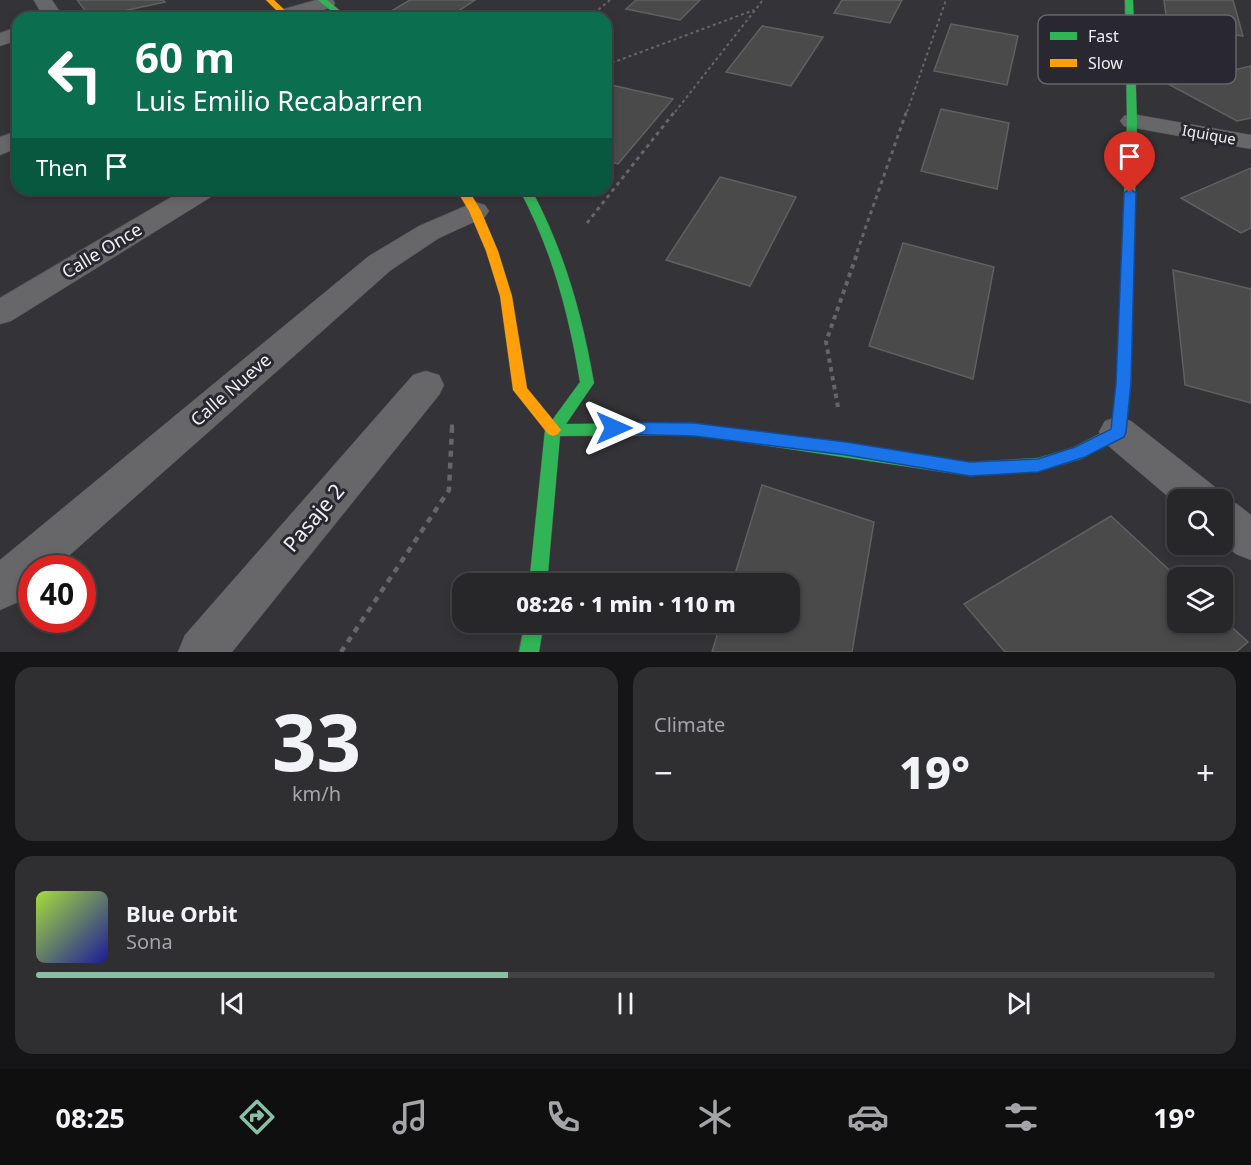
<!DOCTYPE html>
<html lang="en">
<head>
<meta charset="utf-8">
<style>
  body { margin:0; font-family:"Noto Sans",sans-serif; background:#2f2e31; color:#f1f3f6; height:100vh; display:flex; flex-direction:column; font-size:22px; white-space:nowrap }
  * { box-sizing:border-box; margin:0 }
  p { font-size:20px; color:#a4a5a8 }
  .icon { flex:none; width:33px; height:33px; fill:none; stroke:currentColor; stroke-width:2; stroke-linecap:round; stroke-linejoin:round }
  .map { position:relative; height:652px; overflow:hidden }
  .side { display:flex; flex-direction:column; gap:15px; padding:15px; background:#151517; flex:1 }
  .side>* { flex:none }
  .top-card { position:absolute; left:12px; top:12px; width:600px; height:183px; border-radius:18px; box-shadow:0 3px 9px #0003,0 0 0 2px #434346; background:#0b6e4f; color:#fff; overflow:hidden }
  .controls { position:absolute; left:1167px; top:489px; display:grid; gap:12px }
  .controls a { display:grid; place-items:center; width:66px; height:66px; border-radius:12px; background:#272629; box-shadow:0 3px 9px #0003,0 0 0 2px #434346; font-size:30px }
  .speed { position:absolute; left:18px; top:555px; display:flex; gap:12px; font-size:30px; font-weight:700; text-align:center }
  .speed>* { display:grid; place-content:center; width:78px; height:78px; border-radius:50%; background:#272629; box-shadow:0 3px 9px #0003,0 0 0 2px #434346; line-height:1 }
  .speed .limit { border:9px solid #d22; background:#fff; color:#111 }
  .pin { position:absolute; display:grid; place-items:center; width:51px; height:51px; color:#fff; margin:-62px -26px; border-radius:50% 50% 50% 0; rotate:-45deg; box-shadow:0 0 6px #0007 }
  .pin .icon { rotate:45deg }
  .me { position:absolute; width:66px; margin:-33px; rotate:90deg; stroke-linejoin:round; filter:drop-shadow(0 0 4px #0008) }
  .turn { display:flex; align-items:center; gap:21px; height:126px; padding:0 24px; font-size:27px }
  .turn .icon { width:78px; height:78px; stroke-width:2.5 }
  .turn b { display:block; font-size:42px; line-height:51px }
  .then { display:flex; align-items:center; height:57px; padding:0 24px; background:#0003; gap:12px; font-size:22px }
  .big { font-size:45px; font-weight:800; line-height:1.1 }
  .side .tile { flex:1; display:flex; flex-direction:column; justify-content:center; gap:9px; min-width:0; padding:0 21px; border-radius:18px; background:#2f2e31 }
  .side .dial { align-items:center; gap:0 }
  .dial b { font-size:78px; line-height:1 }
  .song { display:flex; align-items:center; gap:18px }
  .cover { width:72px; height:72px; border-radius:9px; background:linear-gradient(135deg,hsl(80 70% 55%),hsl(240 70% 35%)) }
  .played { height:6px; border-radius:3px; background:linear-gradient(90deg,#8abfa5 40%,#434346 40%) }
  .keys { display:flex; justify-content:space-around; direction:ltr }
  .heat { display:flex; justify-content:space-between; align-items:center; font-size:33px; direction:ltr }
  .side .tiles { flex:1; display:grid; gap:15px; grid-template-columns:1fr 1fr }
  .tile:last-child { grid-column:span 2 }
  .trip { position:absolute; left:452px; top:573px; width:348px; height:60px; border-radius:18px; background:#272629; box-shadow:0 3px 9px #0003,0 0 0 2px #434346; font-weight:800; line-height:60px; text-align:center }
  .menu { display:flex; height:96px; justify-content:space-around; align-items:center; background:#100f10; color:#a4a5a8 }
  .menu .icon { width:42px; height:42px }
  .menu .on { color:#8abfa5 }
  .menu b { font-size:27px; color:#f1f3f6 }
  .map>svg:first-child { display:block }
  .building { fill:#4b4a4a; stroke:#606060; stroke-width:1.5 }
  .lines { fill:none; stroke-linecap:round; stroke-linejoin:round }
  .street-casing { stroke:#535255; stroke-width:1 }
  .fast-casing { stroke:#535255; stroke-width:1 }
  .slow-casing { stroke:#535255; stroke-width:1 }
  .path-far3 { stroke:#666567; stroke-width:2; stroke-dasharray:3 3; stroke-linecap:butt }
  .path-far2 { stroke:#666567; stroke-width:3; stroke-dasharray:4 4; stroke-linecap:butt }
  .path-far1 { stroke:#666567; stroke-width:4; stroke-dasharray:4.5 4.5; stroke-linecap:butt }
  .path { stroke:#666567; stroke-width:4.5; stroke-dasharray:6 6; stroke-linecap:butt }
  .street { fill:#676669; fill-rule:evenodd }
  .fast { fill:#30b455; fill-rule:evenodd }
  .slow { fill:#ff9f0a; fill-rule:evenodd }
  .route { fill:#1a73e8; stroke:#114b97; stroke-width:1.5 }
  .labels { text-anchor:middle; stroke-width:6; stroke-linejoin:round; paint-order:stroke }
  .far-street-label { font-size:15px; fill:#f0eef3; stroke:#29272f }
  .street-label { font-size:18px; fill:#f0eef3; stroke:#29272f }
  .near-street-label { font-size:21px; fill:#f0eef3; stroke:#29272f }
  .key { fill:#29272f; stroke:#65636a; stroke-width:1.5 }
  .key-label { font-size:16px; fill:#f0eef3 }
</style>
</head>
<body>
<div class="map">
<svg width="1251" height="652" viewBox="0 0 1251 652">
  <rect width="100%" height="100%" fill="#343337"/>
  <path class="building" d="M77 0H163L165 2 91 18Z
    M410 0H475L448 18H427L393 10Z
    M636 0H700L680 20 626 9Z
    M842 0H902L890 23 834 13Z
    M1164 0H1233L1243 36 1167 23Z
    M537 13 563 18H530Z
    M951 24 1018 36 1007 85 934 71Z
    M762 26 823 37 791 86 726 72Z
    M1251 66V118L1237 121 1170 85Z
    M607 84 673 99 618 164 606 161Z
    M941 109 1009 123 997 189 921 171Z
    M1251 168V228L1241 233 1181 198Z
    M720 177 796 197 750 286 666 260Z
    M903 243 994 267 973 379 869 346Z
    M1173 270 1251 289V403L1185 385Z
    M762 485 874 522 852 652H712L721 622H789V584H732Z
    M1111 516 1178 578V622H1222V618L1248 642 1236 652H1005L964 604Z"/>
  <g class="lines">
    <defs>
      <path id="street" d="M34 0H52L64 18H44Z
        M316 0H333L335 3 333 7 294 18H263L266 14Z
        M18 27V40L0 46V33Z
        M1132 114 1251 135V149L1124 126 1120 121 1124 116Z
        M18 131V148L0 155V137Z
        M185 189H217L214 195 11 321 0 324V298Z
        M475 202 485 205 489 211 485 217 439 238 391 270 55 568H32V589L16 603 0 610V560L369 256 419 226Z
        M426 371 439 375 444 385 439 395 232 652H178L185 635 413 375Z
        M1118 417 1131 421 1215 487 1221 499 1237 504 1251 515V560L1236 554 1222 543V500H1178V505L1105 443 1099 432 1105 421Z"/>
      <path id="fast" d="M318 0H327L349 18H340Z
        M1125 0H1133L1137 121 1133 271 1127 275 1121 271 1127 121Z
        M519 189H531C564 250 582 314 594 383L566 424 695 423 970 462 1038 458 1078 446 1084 448 1086 453 1084 458 1038 472 970 476 695 435 560 436 547 584H529L545 430 580 382C569 314 552 250 519 189Z
        M525 622H544L539 652H519Z"/>
      <path id="slow" d="M266 0H274L293 18H284Z
        M456 189H468L481 211 498 251 512 296 527 388 558 426 561 430 558 434 553 436 548 434 513 390 500 296 486 251 469 211Z
        M1127 267 1133 271 1131 383 1126 432 1123 436 1078 460 1072 458 1070 453 1072 448 1111 428 1117 383 1121 271Z"/>
    </defs>
    <use href="#street" class="street-casing"/>
    <use href="#fast" class="fast-casing"/>
    <use href="#slow" class="slow-casing"/>
    <path class="path-far3" d="M594 18 592 15 610 0
      M606 65 754 10
      M675 112 763 0
      M907 112 946 0"/>
    <path class="path-far2" d="M587 223 676 110
      M857 252 907 110"/>
    <path class="path-far1" d="M838 407 826 342 858 251
      M452 429V423"/>
    <path class="path" d="M341 652 449 490 452 428"/>
    <use href="#street" class="street"/>
    <use href="#fast" class="fast"/>
    <use href="#slow" class="slow"/>
  </g>
  <path class="route" d="M1130 189 1136 193 1131 383 1126 432 1124 437 1085 457 1038 472 970 476 846 455 694 436 614 434 606 428 614 422 694 423 846 442 970 462 1038 459 1075 447 1111 429 1116 383 1124 193Z"/>
  <g class="labels">
    <g class="far-street-label">
      <text transform="translate(1209 135) rotate(10)" y="5">Iquique</text>
    </g>
    <g class="street-label">
      <text transform="translate(102 251) rotate(-31)" y="6">Calle Once</text>
      <text transform="translate(231 390) rotate(-41)" y="6">Calle Nueve</text>
    </g>
    <g class="near-street-label">
      <text transform="translate(314 518) rotate(-50)" y="7">Pasaje 2</text>
    </g>
  </g>
  <rect x="1038" y="15" width="198" height="69" rx="9" class="key"/>
  <rect x="1050" y="32" width="27" height="8" fill="#30b455"/>
  <rect x="1050" y="59" width="27" height="8" fill="#ff9f0a"/>
  <g class="key-label">
    <text x="1088" y="42">Fast</text>
    <text x="1088" y="69">Slow</text>
  </g>
</svg>
<div class="controls">
<a><svg class="icon" aria-label="search" viewBox="0 0 24 24"><circle cx="10" cy="10" r="6"/><path d="M15 15l6 6"/></svg></a>
<a><svg class="icon" aria-label="layers" viewBox="0 0 24 24"><path d="M12 4l9 5-9 5-9-5zM3 14l9 5 9-5"/></svg></a>
</div>
<div class="speed"><div class="limit">40</div></div>
<div class="pin" style="left:1130px;top:193px;background:#d93025"><svg class="icon" aria-label="arrive" viewBox="0 0 24 24"><path d="M6 21V4h12l-3 4 3 4H6"/></svg></div>
<svg class="me" style="left:614px;top:428px" viewBox="-20 -20 40 40"><path d="M0-17L14 15 0 8-14 15z" fill="#1a73e8" stroke="#fff" stroke-width="4"/></svg>
<div class="trip">08:26 · 1 min · 110 m</div>
<div class="top-card">
<div class="turn"><svg class="icon" aria-label="left" viewBox="0 0 24 24"><path d="M17 20v-9H6M10 6l-5 5 5 5"/></svg><div><b>60 m</b>Luis Emilio Recabarren</div></div>
<div class="then">Then<svg class="icon" aria-label="arrive" viewBox="0 0 24 24"><path d="M6 21V4h12l-3 4 3 4H6"/></svg></div>
</div>
</div>
<section class="side">
<div class="tiles">
<div class="tile dial"><b>33</b><p>km/h</p></div>
<div class="tile"><p>Climate</p>
<div class="heat"><a>−</a><b class="big">19°</b><a>+</a></div>
</div>
<div class="tile">
<div class="song"><i class="cover"></i><div><b>Blue Orbit</b><p>Sona</p></div></div>
<div class="played"></div>
<div class="keys"><svg class="icon" aria-label="previous" viewBox="0 0 24 24"><path d="M18 5L8 12l10 7zM5 5v14"/></svg><svg class="icon" aria-label="pause" viewBox="0 0 24 24"><path d="M8 5v14M16 5v14"/></svg><svg class="icon" aria-label="next" viewBox="0 0 24 24"><path d="M6 5l10 7-10 7zM19 5v14"/></svg></div>
</div>
</div>
</section>
<nav class="menu">
<b>08:25</b>
<svg class="icon on" aria-label="directions" viewBox="0 0 24 24"><path d="M12 3l9 9-9 9-9-9zM9 14v-3h6M13 9l2 2-2 2"/></svg>
<svg class="icon" aria-label="music" viewBox="0 0 24 24"><path d="M9 18V5l10-2v13"/><circle cx="6" cy="18" r="3"/><circle cx="16" cy="16" r="3"/></svg>
<svg class="icon" aria-label="phone" viewBox="0 0 24 24"><path d="M5 4h4l2 5-3 2q2 4 5 5l2-3 5 2v4C11 20 4 13 5 4z"/></svg>
<svg class="icon" aria-label="climate" viewBox="0 0 24 24"><path d="M12 3v18M4 7l16 10M4 17L20 7"/></svg>
<svg class="icon" aria-label="car" viewBox="0 0 24 24"><path d="M5 17H2v-5l4-1 3-4h7l3 4 3 1v5h-3M9 17h6M6 11h13"/><circle cx="7" cy="17" r="2"/><circle cx="17" cy="17" r="2"/></svg>
<svg class="icon" aria-label="filters" viewBox="0 0 24 24"><path d="M4 7h16M4 17h16"/><circle cx="9" cy="7" r="2"/><circle cx="15" cy="17" r="2"/></svg>
<b>19°</b>
</nav>
</body>
</html>
